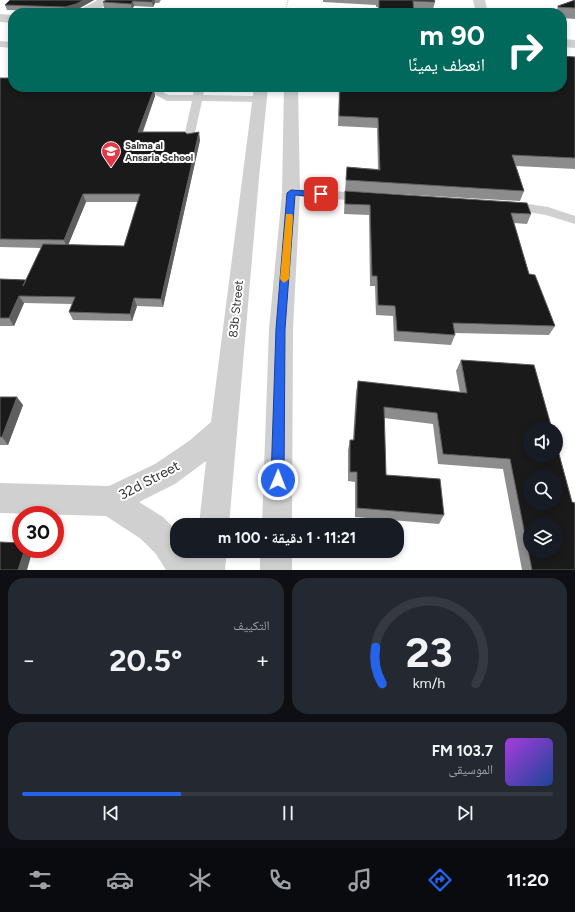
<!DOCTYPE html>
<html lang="ar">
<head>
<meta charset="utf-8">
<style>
  body { margin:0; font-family:Figtree,"Noto Naskh Arabic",sans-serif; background:#242831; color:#f1f3f6; direction:rtl; height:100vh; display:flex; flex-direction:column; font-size:15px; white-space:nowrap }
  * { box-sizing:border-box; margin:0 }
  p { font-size:13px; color:#9ea1a6 }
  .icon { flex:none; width:22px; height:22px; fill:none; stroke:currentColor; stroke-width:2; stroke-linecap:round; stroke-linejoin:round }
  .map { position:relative; height:570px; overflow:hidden; direction:ltr }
  .details { display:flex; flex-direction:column; gap:8px; padding:8px; background:#0d0f14; flex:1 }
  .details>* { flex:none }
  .hud { position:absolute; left:8px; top:8px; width:559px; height:84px; border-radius:16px; box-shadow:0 2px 6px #0003; direction:rtl; background:#00695c; color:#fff; overflow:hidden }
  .buttons { position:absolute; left:523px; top:422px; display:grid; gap:8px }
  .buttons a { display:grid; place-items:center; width:40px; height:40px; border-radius:50%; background:#171b24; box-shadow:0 2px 6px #0003; font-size:20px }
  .speed { position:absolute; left:12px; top:506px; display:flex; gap:8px; font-size:20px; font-weight:700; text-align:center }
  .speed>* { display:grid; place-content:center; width:52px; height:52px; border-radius:50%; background:#171b24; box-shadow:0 2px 6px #0003; line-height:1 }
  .speed .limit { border:6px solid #d22; background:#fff; color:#111 }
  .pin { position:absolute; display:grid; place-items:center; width:34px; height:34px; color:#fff; margin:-17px; border-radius:8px; box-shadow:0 2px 6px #0006 }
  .me { position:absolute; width:44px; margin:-22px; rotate:1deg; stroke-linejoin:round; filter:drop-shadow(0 0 3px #0008) }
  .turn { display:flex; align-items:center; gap:14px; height:84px; padding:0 16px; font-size:18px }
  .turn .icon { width:52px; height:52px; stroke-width:2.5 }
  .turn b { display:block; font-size:28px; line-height:34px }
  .big { font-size:30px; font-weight:700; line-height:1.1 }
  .details .card { flex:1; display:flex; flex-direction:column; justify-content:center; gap:6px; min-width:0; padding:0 14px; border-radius:16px; background:#242831 }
  .details .dial { align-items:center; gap:0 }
  .dial svg { height:104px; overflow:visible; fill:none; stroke:#363941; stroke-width:7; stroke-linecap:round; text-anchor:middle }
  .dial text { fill:#f1f3f6; stroke:none }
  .song { display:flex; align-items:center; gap:12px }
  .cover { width:48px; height:48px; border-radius:6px; background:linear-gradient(135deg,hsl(280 70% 55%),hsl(220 70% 35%)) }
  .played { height:4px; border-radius:2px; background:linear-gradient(90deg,#2563eb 30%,#363941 30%) }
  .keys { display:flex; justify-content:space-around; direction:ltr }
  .heat { display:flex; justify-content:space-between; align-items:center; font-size:22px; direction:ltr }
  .details .tiles { flex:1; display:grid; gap:8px; grid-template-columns:1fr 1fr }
  .card:last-child { grid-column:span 2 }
  .trip { position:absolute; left:170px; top:518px; width:234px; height:40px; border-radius:16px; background:#171b24; box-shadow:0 2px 6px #0003; font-weight:700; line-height:40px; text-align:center; direction:rtl }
  .tabs { display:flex; height:64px; justify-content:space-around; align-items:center; background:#090b0e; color:#9ea1a6 }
  .tabs .icon { width:28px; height:28px }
  .tabs .current { color:#2563eb }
  .tabs b { font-size:18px; color:#f1f3f6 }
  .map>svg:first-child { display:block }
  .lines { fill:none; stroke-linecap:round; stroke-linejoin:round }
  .path { stroke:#cdcdcd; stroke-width:1.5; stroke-dasharray:1 1; stroke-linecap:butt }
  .lane { fill:#d0d0d0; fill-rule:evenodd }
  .street { fill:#d0d0d0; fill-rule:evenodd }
  .wall { fill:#8c8c8c; fill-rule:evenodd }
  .shaded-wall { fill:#5f5f5f }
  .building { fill:#1a1a1a; stroke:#5f5f5f; fill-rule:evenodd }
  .route { fill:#2563eb; stroke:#184099 }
  .slow { fill:#f59e0b }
  .labels { text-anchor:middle; stroke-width:4; stroke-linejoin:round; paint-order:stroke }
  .far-poi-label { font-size:10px; font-weight:bold; fill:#333; stroke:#fff; text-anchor:start }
  .street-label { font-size:12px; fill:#333; stroke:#fff }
  .near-street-label { font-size:14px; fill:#333; stroke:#fff }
</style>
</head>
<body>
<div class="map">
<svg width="575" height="570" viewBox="0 0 575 570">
  <rect width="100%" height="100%" fill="#fff"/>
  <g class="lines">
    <path class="path" d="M285 13 288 0"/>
    <path class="lane" d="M0 41 13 42V48L0 47Z
      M155 87H165L164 93 169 95H193L195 87H205L203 95 259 96 264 99 259 102 202 101 194 137 189 140 184 137 192 101H167L154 94Z
      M291 189 363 193 367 194 369 197 367 200 363 201 287 196 285 193 287 190Z
      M509 201 548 207 575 216V224L546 215 505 208 503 205 505 202Z"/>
    <path class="street" d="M97 0H110C101 12 90 13 76 13 81 7 91 5 97 0Z
      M473 0H485L488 13H476Z
      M0 14 13 15V23L0 22Z
      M562 39 575 40V48L562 47Z
      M254 87H268L259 178 229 525H199L206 461 175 484 139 502 163 517 177 531V551H191L195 556V551H227L225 570H166L156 554 141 539 106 516 0 513V483L109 486 155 464 189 441 211 422Z
      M284 87H298L300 193 293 329 292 525H262L269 329 282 193Z
      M260 551H292V570H260Z"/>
  </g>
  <path class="wall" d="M94 0 78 9 66 12 7 10 5 5Z
    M106 0H161L159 3H155L153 7 134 6 132 9 104 8 103 2Z
    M323 0H434L435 2 433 9 414 8V13H378V7H376V5L323 2Z
    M575 0V19L562 18V13H556L558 6Z
    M575 57V169L516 166 524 191 520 201 345 191 347 167 378 169 377 128 338 126 339 87H336H562Z
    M0 78 153 89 155 96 143 132 200 140 163 307 137 306 132 321 73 320 69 312 72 304 24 303 14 326H0V279L26 280 41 248 0 247ZM86 202H138L124 246 68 245Z
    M345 191 531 214 527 224 514 223 529 274 555 326 549 335 454 333 455 335 451 345 394 341 393 316 376 315 375 286H370L369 215 344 214Z
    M461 360 575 570H522L503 469 438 464 433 424 384 418 386 475 444 515 439 524 355 517V482L348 481V450L350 440H353L356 392 358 381 460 393 456 371Z
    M0 397 23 405 8 445H0Z"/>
  <path class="shaded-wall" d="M84 0H94L78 9 66 12 65 7Z
    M153 0H155V3L153 7 152 2Z
    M133 1 134 6 132 9 131 4Z
    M151 87H154L153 91 154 89 155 96 140 139 138 132Z
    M199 132 200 140 163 307 161 299Z
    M83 194 86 202 67 248 64 240Z
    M19 296 24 303 14 326 9 318Z
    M134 298 137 306 132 321 130 314Z
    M17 397 23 405 8 445 2 437Z
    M25 549H33L27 570H18Z"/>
  <path class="building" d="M10 0H84L76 4 65 7 5 5Z
    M106 0H153L152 2 133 1 131 4 103 2Z
    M379 0H434L435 2 413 1 414 13H379Z
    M575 0V8L558 7V6Z
    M562 56 575 57V158L512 155 524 191 346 180 347 167 380 170 378 118 339 116 340 87H562Z
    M0 78H13V87H151L154 89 138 132H185L187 134 199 132 161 299 134 298 130 314 69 312 75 297 19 296 9 318H0V279L26 280 23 286 43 244 124 246 140 194H83L64 240 0 239Z
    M345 191 527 203 531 214 511 213 529 274 535 275 555 326 453 323 455 335 397 331 395 306 378 305 377 276H372L370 205 345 204Z
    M461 360 534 365 552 429H530V455H556V443L572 502 575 503V570H532L510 459 443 454 437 413 384 407 386 475 440 479 444 515 357 508V472H350V440H354L358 381 467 393ZM530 477H556V503H530ZM530 525H556V551H530Z
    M0 397H17L2 437H0Z
    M0 542 21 543V549H25L18 570H0Z"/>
  <path class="route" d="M291 190 321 192 325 194 321 197 295 195 285 329 284 480 282 484 278 486 273 484 271 480 276 329 287 193Z"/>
  <path class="slow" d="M286 214H292L293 216 289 279 284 283 280 279Z"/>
  <defs>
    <symbol id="school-pin" viewBox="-11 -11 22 30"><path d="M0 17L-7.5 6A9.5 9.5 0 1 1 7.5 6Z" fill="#e63946" stroke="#fff"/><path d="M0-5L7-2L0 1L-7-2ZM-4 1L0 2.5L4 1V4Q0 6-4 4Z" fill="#fff"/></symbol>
  </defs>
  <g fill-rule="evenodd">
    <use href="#school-pin" x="100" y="140" width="22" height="30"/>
  </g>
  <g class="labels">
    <g class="far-poi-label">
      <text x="125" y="149">Salma al<tspan x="125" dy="12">Ansaria School</tspan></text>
    </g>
    <g class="street-label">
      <text transform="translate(236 309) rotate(-84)" y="4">83b Street</text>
    </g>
    <g class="near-street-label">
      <text transform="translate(149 480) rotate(-28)" y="5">32d Street</text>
    </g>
  </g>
</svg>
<div class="buttons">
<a><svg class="icon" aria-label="sound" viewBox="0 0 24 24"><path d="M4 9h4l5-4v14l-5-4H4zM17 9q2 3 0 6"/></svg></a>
<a><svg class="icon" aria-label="search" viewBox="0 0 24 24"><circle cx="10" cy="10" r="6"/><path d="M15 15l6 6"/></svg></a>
<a><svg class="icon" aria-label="layers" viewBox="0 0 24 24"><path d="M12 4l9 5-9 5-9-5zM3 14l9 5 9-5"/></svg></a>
</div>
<div class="speed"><div class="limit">30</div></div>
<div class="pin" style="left:321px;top:194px;background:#d93025"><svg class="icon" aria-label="arrive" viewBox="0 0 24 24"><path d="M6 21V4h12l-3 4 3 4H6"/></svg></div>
<svg class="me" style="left:278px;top:480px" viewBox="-20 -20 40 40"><circle r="17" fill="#2563eb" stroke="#fff" stroke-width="3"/><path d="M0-11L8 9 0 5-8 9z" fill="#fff"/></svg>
<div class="trip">11:21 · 1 دقيقة · 100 m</div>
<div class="hud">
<div class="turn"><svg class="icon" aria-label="right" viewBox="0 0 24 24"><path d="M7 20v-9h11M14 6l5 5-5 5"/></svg><div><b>90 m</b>انعطف يمينًا</div></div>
</div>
</div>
<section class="details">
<div class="tiles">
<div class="card dial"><svg viewBox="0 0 100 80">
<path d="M14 69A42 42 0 1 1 86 69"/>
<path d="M14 69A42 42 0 0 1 9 41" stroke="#2563eb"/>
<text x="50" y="56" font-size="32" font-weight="700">23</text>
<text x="50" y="72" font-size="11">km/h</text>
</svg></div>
<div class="card"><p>التكييف</p>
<div class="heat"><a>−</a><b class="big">20.5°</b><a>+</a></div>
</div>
<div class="card">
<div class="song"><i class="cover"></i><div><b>103.7 FM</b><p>الموسيقى</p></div></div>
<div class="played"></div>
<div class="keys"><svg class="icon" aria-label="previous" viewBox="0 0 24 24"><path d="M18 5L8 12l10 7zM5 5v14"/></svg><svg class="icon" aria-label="pause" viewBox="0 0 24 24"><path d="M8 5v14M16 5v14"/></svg><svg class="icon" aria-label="next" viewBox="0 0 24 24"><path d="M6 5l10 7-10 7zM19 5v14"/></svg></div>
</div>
</div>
</section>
<nav class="tabs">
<b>11:20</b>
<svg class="icon current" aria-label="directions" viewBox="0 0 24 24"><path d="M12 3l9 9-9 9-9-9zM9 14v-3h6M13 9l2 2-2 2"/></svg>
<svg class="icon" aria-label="music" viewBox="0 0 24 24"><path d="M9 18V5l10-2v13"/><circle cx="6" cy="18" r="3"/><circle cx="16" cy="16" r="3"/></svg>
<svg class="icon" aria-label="phone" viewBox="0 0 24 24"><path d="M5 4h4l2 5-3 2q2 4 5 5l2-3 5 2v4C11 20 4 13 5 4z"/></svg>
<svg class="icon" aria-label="climate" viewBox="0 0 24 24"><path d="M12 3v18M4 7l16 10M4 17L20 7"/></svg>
<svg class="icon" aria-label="car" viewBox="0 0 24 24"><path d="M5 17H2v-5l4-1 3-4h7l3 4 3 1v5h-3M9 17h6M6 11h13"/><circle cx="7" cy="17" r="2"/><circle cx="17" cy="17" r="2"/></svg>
<svg class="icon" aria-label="filters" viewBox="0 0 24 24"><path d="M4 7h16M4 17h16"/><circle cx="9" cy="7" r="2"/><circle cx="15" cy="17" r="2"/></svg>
</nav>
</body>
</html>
